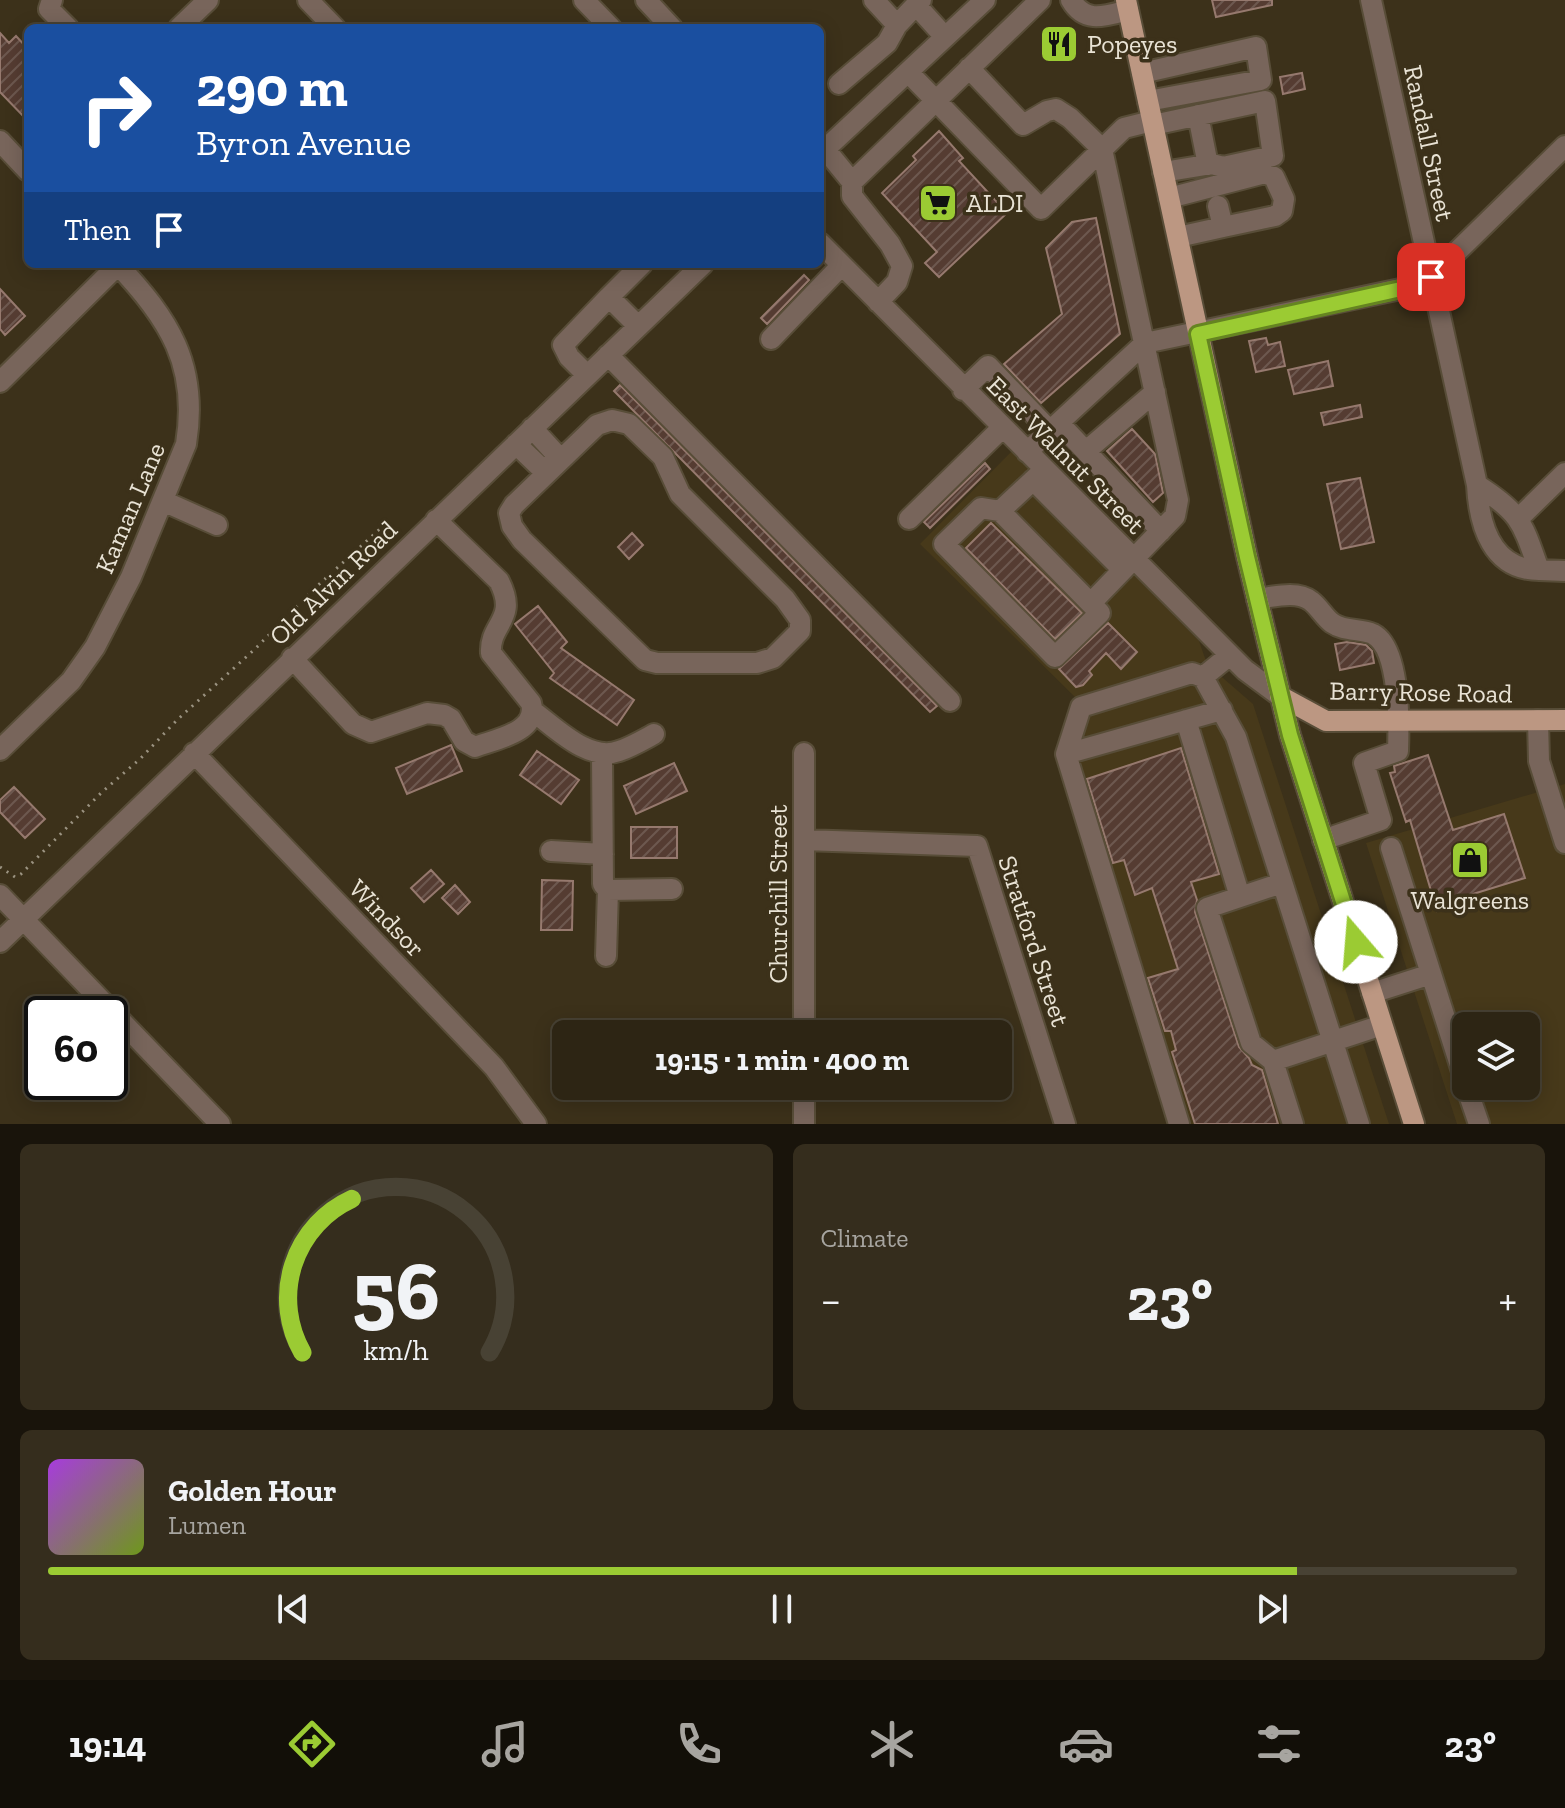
<!DOCTYPE html>
<html lang="en">
<head>
<meta charset="utf-8">
<style>
  body { margin:0; font-family:"Zilla Slab",serif; background:#352d1d; color:#f1f3f6; height:100vh; display:flex; flex-direction:column; font-size:30px; white-space:nowrap }
  * { box-sizing:border-box; margin:0 }
  p { font-size:26px; color:#a7a5a0 }
  .icon { flex:none; width:44px; height:44px; fill:none; stroke:currentColor; stroke-width:2; stroke-linecap:round; stroke-linejoin:round }
  .map { position:relative; height:1124px; overflow:hidden }
  .panel { display:flex; flex-direction:column; gap:20px; padding:20px; background:#19140b; flex:1 }
  .panel>* { flex:none }
  .hud { position:absolute; left:24px; top:24px; width:800px; height:244px; border-radius:12px; box-shadow:0 4px 20px #0003,0 0 0 2px #484234; background:#1a4fa0; color:#fff; overflow:hidden }
  .fabs { position:absolute; left:1452px; top:1012px; display:grid; gap:16px }
  .fabs a { display:grid; place-items:center; width:88px; height:88px; border-radius:12px; background:#2d2514; box-shadow:0 4px 20px #0003,0 0 0 2px #484234; font-size:40px }
  .speed { position:absolute; left:24px; top:996px; display:flex; gap:16px; font-size:40px; font-weight:700; text-align:center }
  .speed>* { display:grid; place-content:center; width:104px; height:104px; border-radius:50%; background:#2d2514; box-shadow:0 4px 20px #0003,0 0 0 2px #484234; line-height:1 }
  .speed .limit { border:4px solid #111; border-radius:12px; background:#fff; color:#111 }
  .pin { position:absolute; display:grid; place-items:center; width:68px; height:68px; color:#fff; margin:-34px; border-radius:16px; box-shadow:0 4px 12px #0006 }
  .me { position:absolute; width:88px; margin:-44px; rotate:342deg; stroke-linejoin:round; filter:drop-shadow(0 0 6px #0008) }
  .turn { display:flex; align-items:center; gap:28px; height:168px; padding:0 40px; font-size:36px }
  .turn .icon { width:104px; height:104px; stroke-width:2.5 }
  .turn b { display:block; font-size:56px; line-height:68px }
  .then { display:flex; align-items:center; height:76px; padding:0 40px; background:#0003; gap:16px; font-size:30px }
  .big { font-size:60px; font-weight:800; line-height:1.1 }
  .panel .widget { flex:1; display:flex; flex-direction:column; justify-content:center; gap:12px; min-width:0; padding:0 28px; border-radius:12px; background:#352d1d }
  .panel .dial { align-items:center; gap:0 }
  .dial svg { height:208px; overflow:visible; fill:none; stroke:#484234; stroke-width:7; stroke-linecap:round; text-anchor:middle }
  .dial text { fill:#f1f3f6; stroke:none }
  .song { display:flex; align-items:center; gap:24px }
  .cover { width:96px; height:96px; border-radius:12px; background:linear-gradient(135deg,hsl(280 70% 55%),hsl(80 70% 35%)) }
  .played { height:8px; border-radius:4px; background:linear-gradient(90deg,#9bcb33 85%,#484234 85%) }
  .keys { display:flex; justify-content:space-around; direction:ltr }
  .heat { display:flex; justify-content:space-between; align-items:center; font-size:44px; direction:ltr }
  .panel .tiles { flex:1; display:grid; gap:20px; grid-template-columns:1fr 1fr }
  .widget:last-child { grid-column:span 2 }
  .trip { position:absolute; left:552px; top:1020px; width:460px; height:80px; border-radius:12px; background:#2d2514; box-shadow:0 4px 20px #0003,0 0 0 2px #484234; font-weight:800; line-height:80px; text-align:center }
  .menu { display:flex; height:128px; justify-content:space-around; align-items:center; background:#120f08; color:#a7a5a0 }
  .menu .icon { width:56px; height:56px }
  .menu .selected { color:#9bcb33 }
  .menu b { font-size:36px; color:#f1f3f6 }
  .map>svg:first-child { display:block }
  .built { fill:#47391a; fill-rule:evenodd }
  .building { fill:url(#building-hatch); stroke:#96796e; stroke-width:2 }
  .lines { fill:none; stroke-linecap:round; stroke-linejoin:round }
  .minor-casing { stroke:#584d38; stroke-width:24 }
  .major-casing { stroke:#584d38; stroke-width:24 }
  .path { stroke:#9b9381; stroke-width:3; stroke-dasharray:2 6; stroke-linecap:butt }
  .minor { stroke:#78655b; stroke-width:20 }
  .major { stroke:#bc9782; stroke-width:20 }
  .route-casing { stroke:#658421; stroke-width:20 }
  .route { stroke:#9bcb33; stroke-width:14 }
  .labels { text-anchor:middle; stroke-width:7; stroke-linejoin:round; paint-order:stroke }
  .poi-label { font-size:26px; fill:#e9e3d5; stroke:#3c311a; text-anchor:start }
  .street-label { font-size:26px; fill:#e9e3d5; stroke:#3c311a }
</style>
</head>
<body>
<div class="map">
<svg width="1565" height="1124" viewBox="0 0 1565 1124">
  <defs>
    <pattern id="building-hatch" width="6" height="6" patternUnits="userSpaceOnUse" patternTransform="scale(2)"><rect width="6" height="6" fill="#553c32"/><path d="M-1 1l2-2M0 6l6-6M5 7l2-2" fill="none" stroke="#6d584f"/></pattern>
  </defs>
  <rect width="100%" height="100%" fill="#3c311a"/>
  <path class="built" d="M1012 451 1199 641 1206 661 1079 701 920 544Z
    M1208 665 1253 704 1389 1124H1176L1058 754 1073 706Z
    M1565 784V1124H1457L1366 843ZM1466 1026H1526V1086H1466Z"/>
  <path class="building" d="M1212 0H1272V5L1216 17Z
    M0 33 9 43 16 36 28 49V121L0 92Z
    M1302 73 1305 89 1283 94 1280 77Z
    M939 131 963 158 959 161 1007 213 939 277 925 263 937 252 882 193 916 160 913 156Z
    M1096 218 1120 334 1041 403 1004 364 1062 314 1046 248 1072 222Z
    M804 275 809 280 767 324 761 318Z
    M0 289 25 316 5 335 0 329Z
    M1266 338 1268 345 1280 342 1285 366 1256 372 1249 341Z
    M1328 361 1333 386 1294 394 1288 370Z
    M620 385 937 706 930 712 614 391Z
    M1360 405 1362 417 1324 425 1321 413Z
    M1132 429 1155 454 1163 493 1153 502 1107 451Z
    M985 463 990 469 930 528 924 522Z
    M1360 478 1374 542 1341 549 1327 484Z
    M991 523 1082 613 1055 639 966 548Z
    M632 533 643 545 629 559 618 547Z
    M538 606 567 642 561 648 634 700 617 725 550 678 554 673 515 624Z
    M1108 623 1137 652 1121 669 1106 653 1089 671 1092 675 1083 685 1076 687 1059 669Z
    M1347 642 1366 645 1372 651 1374 663 1340 670 1335 644Z
    M451 745 462 771 407 794 396 768Z
    M1181 748 1219 874 1191 882 1197 900 1195 912 1239 1047 1249 1058 1252 1065 1262 1070 1278 1124H1195L1172 1052 1176 1050 1171 1031H1165L1148 978 1178 969 1152 888 1135 895 1124 860 1113 863 1087 779Z
    M537 751 579 780 561 804 520 775Z
    M1428 755 1453 830 1504 814 1525 878 1447 902 1448 908 1437 911 1410 820 1406 822 1390 773 1395 772 1394 766Z
    M674 763 687 791 636 814 624 786Z
    M14 787 45 819 25 838 0 812V800Z
    M631 827H677V858H631Z
    M431 870 444 884 424 902 411 888Z
    M542 880 573 881 572 930H541Z
    M455 885 470 902 458 914 442 898Z"/>
  <g class="lines">
    <defs>
      <path id="minor" d="M52 0 49 9 68 28
        M308 0 335 28
        M584 0 611 28
        M646 0 672 28
        M874 0 897 25
        M921 0 916 5 945 37
        M1071 0C1085 24 1105 16 1128 10
        M1371 0 1477 485C1521 513 1522 522 1539 570L1565 571
        M179 28 208 0
        M969 68 1023 125 1047 111 1056 109 1070 118 1102 149 1178 500 1175 516 1091 603
        M908 72 1041 209 1124 128 1152 121
        M1142 73 1256 47 1261 80 1148 101
        M839 84 887 43 897 25 916 5
        M1198 115 1208 165
        M1153 125 1265 101 1273 156 1223 167 1212 164 1163 172
        M0 141 28 171
        M825 149 852 182
        M820 154 985 0
        M1169 198 1265 173 1274 177 1284 199 1282 211 1275 216 1223 227 1218 206
        M1178 237 1223 227
        M820 243 1230 655 1245 670 1280 696
        M878 302 897 282 902 266 890 244 852 196V182L1040 0
        M638 326 609 297 642 264
        M771 339 841 266
        M608 355 950 701
        M587 375 569 357 563 345 609 297
        M0 382 118 265
        M963 390 988 366 1050 431
        M612 420 629 424 663 457 680 494 785 599 800 620V631L773 658 757 663H657L645 660 522 540 512 526 509 513 514 505 597 425Z
        M1059 423 1161 531
        M516 444 541 468 554 465 555 453 532 428
        M1086 451 1155 392
        M1027 452 1145 343 1410 287 1431 277 1565 146
        M1033 480 1123 570
        M1477 485C1479 525 1492 570 1539 570
        M163 501 217 525
        M1000 511 981 508 944 544 1055 657 1100 613 1000 511 1044 470
        M1519 518 1565 473
        M909 519 1002 428
        M1257 599C1273 597 1297 590 1311 601 1319 607 1324 617 1332 623 1345 632 1360 628 1373 634 1400 648 1399 724 1398 751L1364 763 1381 820 1323 840
        M1230 655 1203 677 1236 737 1359 1124
        M292 658 353 724 371 732 427 713 444 715 451 719 464 741 475 747C496 739 539 732 531 703L491 653C489 623 519 620 499 581L436 520
        M534 712C557 729 589 762 619 751 631 747 643 740 654 734
        M1186 720 1240 897
        M1538 720 1539 761 1565 843
        M0 750 71 681 95 647 131 577 186 444C199 365 169 319 117 264
        M194 753 494 1067 536 1124
        M602 754 603 884 608 890 672 889
        M1066 754 1222 710
        M804 840 977 846 1065 1124
        M1391 848 1466 1084
        M551 851 603 854
        M1282 883 1207 908 1251 1043 1273 1061 1293 1124
        M0 895 220 1124
        M0 942 703 264
        M606 956 608 890
        M1372 993 1431 974
        M804 1034V753
        M1273 1061 1382 1025
        M1466 1086 1479 1124
        M804 1124V1086
        M1179 1124 1066 754 1081 707 1192 673 1203 677"/>
      <path id="major" d="M1126 0 1247 557 1290 735 1414 1124
        M1280 696 1326 721 1565 720"/>
    </defs>
    <use href="#minor" class="minor-casing"/>
    <use href="#major" class="major-casing"/>
    <path class="path" d="M0 867 15 877 21 874 102 792 141 758 177 720 256 648 315 588 382 527"/>
    <use href="#minor" class="minor"/>
    <use href="#major" class="major"/>
  </g>
  <g class="lines">
    <defs>
      <path id="route" d="M1356 942 1290 735 1247 557 1198 334 1410 287 1431 277"/>
    </defs>
    <use href="#route" class="route-casing"/>
    <use href="#route" class="route"/>
  </g>
  <defs>
    <symbol id="restaurant-square" viewBox="-11 -11 22 22"><rect x="-9" y="-9" width="18" height="18" rx="4" fill="#9bcb33" stroke="#3c311a"/><path d="M-5-6h1v4h1v-4h1v4h1v-4h1v5L-1.5 .5V6h-2V.5L-5-1ZM5-6V6H3V1.5H1.5Q1.5-4 5-6Z" fill="#111"/></symbol>
    <symbol id="supermarket-square" viewBox="-11 -11 22 22"><rect x="-9" y="-9" width="18" height="18" rx="4" fill="#9bcb33" stroke="#3c311a"/><path d="M-6-5.5h2.5l.6 2H6L4.5 2H-2.5L-4.4-4H-6ZM-1.5 3.2a1.3 1.3 0 1 0 .1 0ZM3 3.2a1.3 1.3 0 1 0 .1 0Z" fill="#111"/></symbol>
    <symbol id="shop-square" viewBox="-11 -11 22 22"><rect x="-9" y="-9" width="18" height="18" rx="4" fill="#9bcb33" stroke="#3c311a"/><path d="M-5-2.5h2.3a2.7 3.5 0 0 1 5.4 0H5L5.5 6h-11ZM-1.5-2.5h3a1.5 2.3 0 0 0-3 0Z" fill="#111"/></symbol>
  </defs>
  <g fill-rule="evenodd">
    <use href="#restaurant-square" x="1037" y="22" width="44" height="44"/>
    <use href="#supermarket-square" x="916" y="181" width="44" height="44"/>
    <use href="#shop-square" x="1448" y="838" width="44" height="44"/>
  </g>
  <g class="labels">
    <g class="poi-label">
      <text x="1087" y="53">Popeyes</text>
      <text x="966" y="212">ALDI</text>
      <text x="1470" y="909" text-anchor="middle">Walgreens</text>
    </g>
    <g class="street-label">
      <text transform="translate(1429 143) rotate(78)" y="9">Randall Street</text>
      <text transform="translate(1066 455) rotate(45)" y="9">East Walnut Street</text>
      <text transform="translate(130 508) rotate(-67)" y="9">Kaman Lane</text>
      <text transform="translate(333 583) rotate(-44)" y="9">Old Alvin Road</text>
      <text transform="translate(1421 692) rotate(1)" y="9">Barry Rose Road</text>
      <text transform="translate(778 894) rotate(-90)" y="9">Churchill Street</text>
      <text transform="translate(387 918) rotate(46)" y="9">Windsor</text>
      <text transform="translate(1034 941) rotate(72)" y="9">Stratford Street</text>
    </g>
  </g>
</svg>
<div class="fabs">
<a><svg class="icon" aria-label="layers" viewBox="0 0 24 24"><path d="M12 4l9 5-9 5-9-5zM3 14l9 5 9-5"/></svg></a>
</div>
<div class="speed"><div class="limit">60</div></div>
<div class="pin" style="left:1431px;top:277px;background:#d93025"><svg class="icon" aria-label="arrive" viewBox="0 0 24 24"><path d="M6 21V4h12l-3 4 3 4H6"/></svg></div>
<svg class="me" style="left:1356px;top:942px" viewBox="-20 -20 40 40"><circle r="19" fill="#fff"/><path d="M0-13L10 11 0 6-10 11z" fill="#9bcb33"/></svg>
<div class="trip">19:15 · 1 min · 400 m</div>
<div class="hud">
<div class="turn"><svg class="icon" aria-label="right" viewBox="0 0 24 24"><path d="M7 20v-9h11M14 6l5 5-5 5"/></svg><div><b>290 m</b>Byron Avenue</div></div>
<div class="then">Then<svg class="icon" aria-label="arrive" viewBox="0 0 24 24"><path d="M6 21V4h12l-3 4 3 4H6"/></svg></div>
</div>
</div>
<section class="panel">
<div class="tiles">
<div class="widget dial"><svg viewBox="0 0 100 80">
<path d="M14 69A42 42 0 1 1 86 69"/>
<path d="M14 69A42 42 0 0 1 33 10" stroke="#9bcb33"/>
<text x="50" y="56" font-size="32" font-weight="700">56</text>
<text x="50" y="72" font-size="11">km/h</text>
</svg></div>
<div class="widget"><p>Climate</p>
<div class="heat"><a>−</a><b class="big">23°</b><a>+</a></div>
</div>
<div class="widget">
<div class="song"><i class="cover"></i><div><b>Golden Hour</b><p>Lumen</p></div></div>
<div class="played"></div>
<div class="keys"><svg class="icon" aria-label="previous" viewBox="0 0 24 24"><path d="M18 5L8 12l10 7zM5 5v14"/></svg><svg class="icon" aria-label="pause" viewBox="0 0 24 24"><path d="M8 5v14M16 5v14"/></svg><svg class="icon" aria-label="next" viewBox="0 0 24 24"><path d="M6 5l10 7-10 7zM19 5v14"/></svg></div>
</div>
</div>
</section>
<nav class="menu">
<b>19:14</b>
<svg class="icon selected" aria-label="directions" viewBox="0 0 24 24"><path d="M12 3l9 9-9 9-9-9zM9 14v-3h6M13 9l2 2-2 2"/></svg>
<svg class="icon" aria-label="music" viewBox="0 0 24 24"><path d="M9 18V5l10-2v13"/><circle cx="6" cy="18" r="3"/><circle cx="16" cy="16" r="3"/></svg>
<svg class="icon" aria-label="phone" viewBox="0 0 24 24"><path d="M5 4h4l2 5-3 2q2 4 5 5l2-3 5 2v4C11 20 4 13 5 4z"/></svg>
<svg class="icon" aria-label="climate" viewBox="0 0 24 24"><path d="M12 3v18M4 7l16 10M4 17L20 7"/></svg>
<svg class="icon" aria-label="car" viewBox="0 0 24 24"><path d="M5 17H2v-5l4-1 3-4h7l3 4 3 1v5h-3M9 17h6M6 11h13"/><circle cx="7" cy="17" r="2"/><circle cx="17" cy="17" r="2"/></svg>
<svg class="icon" aria-label="filters" viewBox="0 0 24 24"><path d="M4 7h16M4 17h16"/><circle cx="9" cy="7" r="2"/><circle cx="15" cy="17" r="2"/></svg>
<b>23°</b>
</nav>
</body>
</html>
